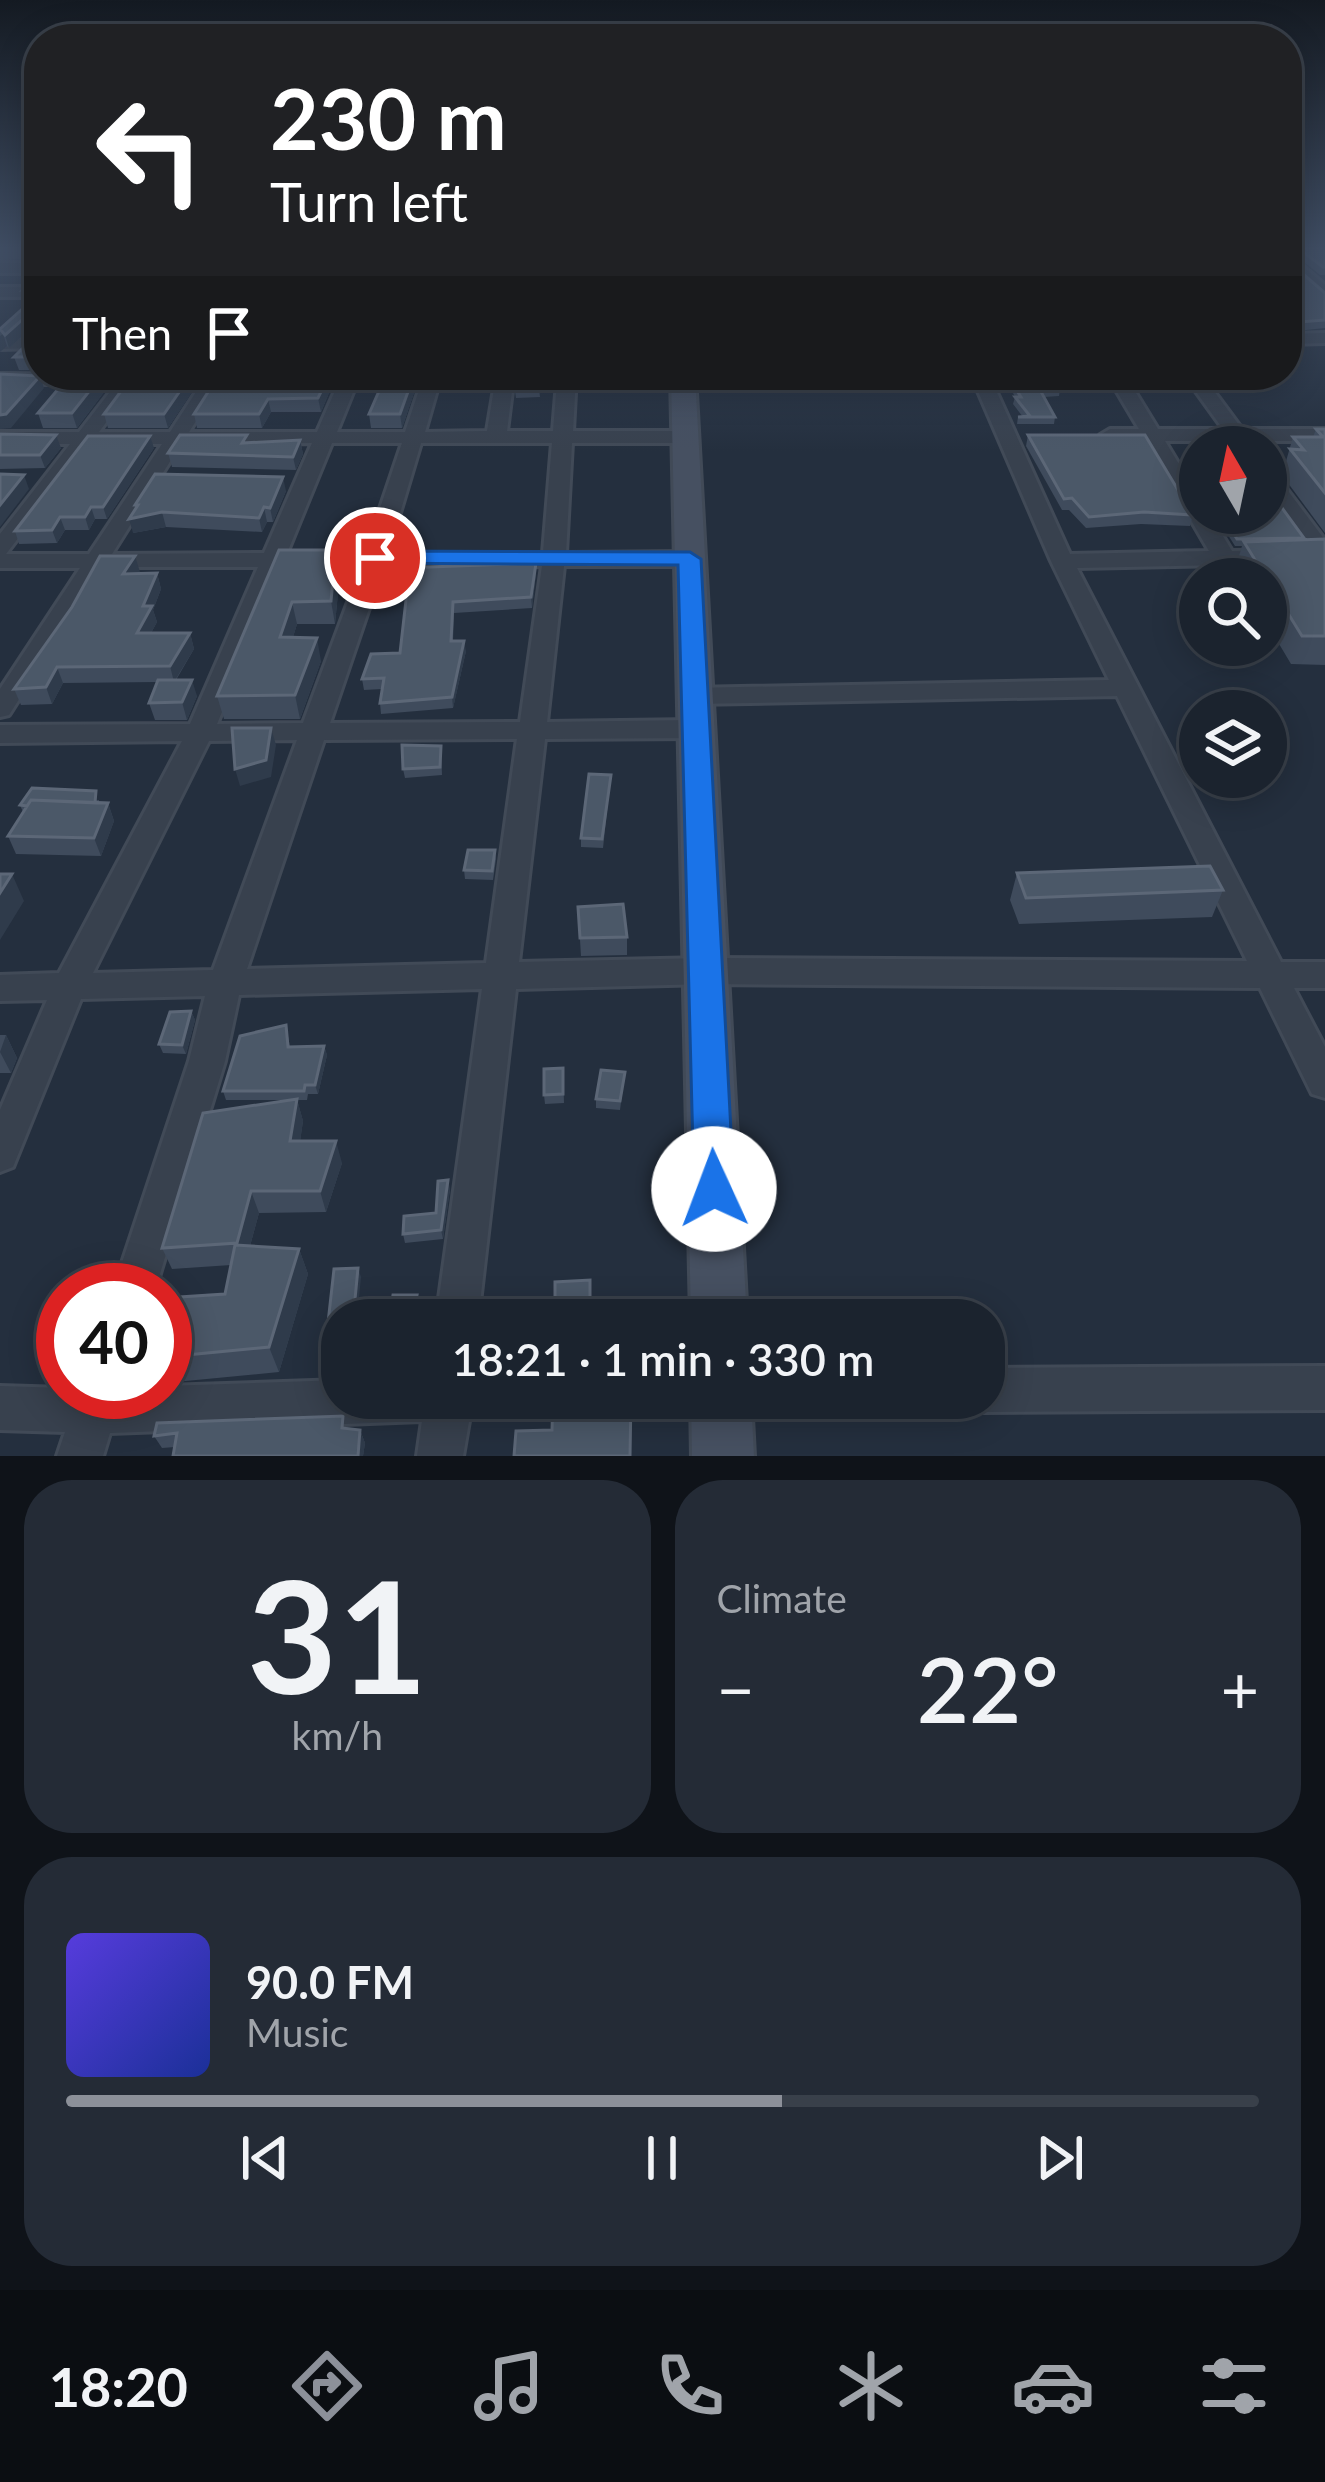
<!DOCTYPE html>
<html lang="en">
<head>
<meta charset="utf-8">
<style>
  body { margin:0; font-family:Lato,sans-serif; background:#242b36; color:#f1f3f6; height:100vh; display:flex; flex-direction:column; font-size:45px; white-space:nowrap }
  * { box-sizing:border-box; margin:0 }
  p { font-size:39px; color:#a0a4aa }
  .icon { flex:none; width:66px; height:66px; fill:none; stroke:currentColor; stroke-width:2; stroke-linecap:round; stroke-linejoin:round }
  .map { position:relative; height:1456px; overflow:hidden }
  .drawer { display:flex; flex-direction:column; gap:24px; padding:24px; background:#0f1319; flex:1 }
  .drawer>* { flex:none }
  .top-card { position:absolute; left:24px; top:24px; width:1278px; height:366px; border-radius:48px; box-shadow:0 6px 30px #0003,0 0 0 3px #39404a; background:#202124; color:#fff; overflow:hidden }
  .needle { width:78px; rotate:351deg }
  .fabs { position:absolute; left:1179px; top:426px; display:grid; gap:24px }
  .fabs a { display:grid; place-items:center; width:108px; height:108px; border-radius:50%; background:#1b232e; box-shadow:0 6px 30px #0003,0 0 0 3px #39404a; font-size:60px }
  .speed { position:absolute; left:36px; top:1263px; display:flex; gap:24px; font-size:60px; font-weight:700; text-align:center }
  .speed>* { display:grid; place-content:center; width:156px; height:156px; border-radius:50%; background:#1b232e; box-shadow:0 6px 30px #0003,0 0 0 3px #39404a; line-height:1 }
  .speed .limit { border:18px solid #d22; background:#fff; color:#111 }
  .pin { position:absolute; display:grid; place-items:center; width:102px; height:102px; color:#fff; margin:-51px; border:6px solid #fff; border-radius:50%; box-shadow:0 3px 12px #0007 }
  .me { position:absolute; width:132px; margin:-66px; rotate:358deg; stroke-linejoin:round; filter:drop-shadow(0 0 9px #0008) }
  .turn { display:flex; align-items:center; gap:42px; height:252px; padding:0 48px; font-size:54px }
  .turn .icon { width:156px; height:156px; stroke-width:2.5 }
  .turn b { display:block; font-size:84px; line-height:102px }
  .then { display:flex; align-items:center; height:114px; padding:0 48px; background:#0003; gap:24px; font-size:45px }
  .big { font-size:90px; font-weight:600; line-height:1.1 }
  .drawer .tile { flex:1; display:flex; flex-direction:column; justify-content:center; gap:18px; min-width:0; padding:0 42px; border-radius:48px; background:#242b36 }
  .drawer .dial { align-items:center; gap:0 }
  .dial b { font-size:156px; line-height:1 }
  .song { display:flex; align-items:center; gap:36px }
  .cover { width:144px; height:144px; border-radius:18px; background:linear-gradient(135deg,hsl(250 70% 55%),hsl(230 70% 35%)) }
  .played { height:12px; border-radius:6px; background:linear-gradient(90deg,#8c9099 60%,#39404a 60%) }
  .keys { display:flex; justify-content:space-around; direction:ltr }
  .heat { display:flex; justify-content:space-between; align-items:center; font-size:66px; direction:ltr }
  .drawer .tiles { flex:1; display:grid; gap:24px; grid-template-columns:1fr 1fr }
  .tile:last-child { grid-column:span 2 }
  .trip { position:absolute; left:321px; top:1299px; width:684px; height:120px; border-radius:48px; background:#1b232e; box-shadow:0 6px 30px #0003,0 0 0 3px #39404a; font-weight:600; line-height:120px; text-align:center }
  .dock { display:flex; height:192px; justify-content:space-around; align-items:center; background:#0b0e12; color:#a0a4aa }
  .dock .icon { width:84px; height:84px }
  .dock .current { color:#8c9099 }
  .dock b { font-size:54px; color:#f1f3f6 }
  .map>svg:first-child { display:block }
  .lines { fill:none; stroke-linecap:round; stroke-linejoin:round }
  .street-casing { stroke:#414a57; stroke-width:6 }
  .secondary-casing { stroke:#414a57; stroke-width:6 }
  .street { fill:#38414e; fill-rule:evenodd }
  .secondary { fill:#465061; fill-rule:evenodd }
  .wall { fill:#3f4b5c }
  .shaded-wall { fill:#2f3b4b }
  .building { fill:#4b5868; stroke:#5c6777; stroke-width:3 }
  .route { fill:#1a73e8; stroke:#114b97; stroke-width:3 }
</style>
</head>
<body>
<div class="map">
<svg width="1325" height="1456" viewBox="0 0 1325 1456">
  <rect width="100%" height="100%" fill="#242f3e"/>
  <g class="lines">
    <defs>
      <path id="street" d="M1287 253 1325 285V299L1287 265Z
        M0 263H39V273H0Z
        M0 287H28L36 292 28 297H0Z
        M1325 333V343L1287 344V334Z
        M39 338V348L0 349V339Z
        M0 374 110 375 113 379 104 384H0Z
        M123 375H141L99 432H170L207 375H225L189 432H317L342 375H360L337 432H405L424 375H576L573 431H685L695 437 685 443H572L566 553 690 552 701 559 690 566H564L547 722 694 720 708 729 694 738 545 739 519 962 706 958 1247 961 1117 696 692 704 679 696 692 688 1109 680 1051 561 971 375H989L1070 554 1209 551 1145 441H1110L1100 435 1110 429H1139L1107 375H1125L1158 429H1223L1184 375H1202L1242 429H1325V441H1251V447H1235L1231 441H1165L1200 499V513H1209L1232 551 1310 550 1266 489V469L1273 471 1325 540V563L1077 568 1281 962H1325V988H1294L1325 1047V1098L1312 1094 1260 988 706 984 516 989 478 1320H436L482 989 239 995 225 1061 155 1290H113L189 1061 205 996 81 999 13 1167 0 1172V1110L47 1000 0 1001V975L59 973 182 741 0 743V725L190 724 258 567H103L9 715 0 717V689L80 568H0V534L70 444H0V432H79ZM557 382 553 431H507L513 383ZM439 383H495L487 431 425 432ZM312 443 264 553 112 554 181 444ZM332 443H402L365 553H287ZM421 443H552L543 553H388ZM90 444H162L89 554H6ZM542 566 520 722 330 723 383 567ZM281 567H361L303 723 217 724ZM517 739 486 963 247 969 324 740ZM297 740 213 970 93 973 209 741Z
        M1325 1366V1410L984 1412 968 1406 965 1398H984V1368Z
        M342 1380V1398H473L463 1456H417L422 1421 110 1433 103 1456H57L65 1432 0 1430V1386L63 1388V1392H165V1386Z"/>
      <path id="secondary" d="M671 375H695L747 1320H691Z
        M691 1398H751L754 1456H692Z"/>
    </defs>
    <use href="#street" class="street-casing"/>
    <use href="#secondary" class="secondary-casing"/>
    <use href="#street" class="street"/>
    <use href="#secondary" class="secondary"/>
  </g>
  <path class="wall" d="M0 248H39V259L0 260Z
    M1287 248H1325V275H1320Z
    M1287 260 1325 293V328L1287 332Z
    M39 269V370H19L14 357 38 333V324H36L9 348 7 346 0 352V329L31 302H27L24 290 36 282 34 276Z
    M133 375H203L168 428H108L104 414Z
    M386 375H420L402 428H371L369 414Z
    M1021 375H1050L1060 389 1059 396 1044 397 1055 417 1054 424H1017L1018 417H1023L1013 404 1015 397 1013 393 1014 386H1027Z
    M538 380 540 397 516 398 515 391Z
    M107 388 77 428H43L38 413Z
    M331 388 321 412H271L262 428H197L194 414Z
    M1316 429H1325V533L1282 475 1293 437H1313Z
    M0 434 61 448 45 468 0 469Z
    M1028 435 1193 515 1190 526 1141 524 1086 528 1069 510H1062L1026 446Z
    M300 440 303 454 296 470 172 467 168 453 249 443Z
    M154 448 107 519H95L89 530H65L57 543 19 544 15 531Z
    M1190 463H1200V490L1188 471Z
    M286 491 273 522H267L262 532 166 527 133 533 135 505Z
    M1214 513H1266L1304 538 1303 540 1325 539V665L1291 664 1266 622V579H1241L1235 569 1242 546H1235Z
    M279 550 340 572 335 624H297L293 637 321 661 300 719H224L217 696Z
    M536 563V573L532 608 454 613 453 641 466 651 453 708 381 714 380 703 382 689 364 690 362 679 400 653 406 600Z
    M140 572 138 573H157L161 589 153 610 157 622 151 633H190L194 649 176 680 197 696 187 720H155L149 703 157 682 63 683 52 704 21 705 14 689Z
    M441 746 442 775 405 778 403 769Z
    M611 775 603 848 581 847V838Z
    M99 800V803H108L114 821 101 856 16 854 8 836 23 812 20 805Z
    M495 850 496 859 493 880 465 879 464 870Z
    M1017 873 1223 890 1212 917 1019 924 1010 900Z
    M578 907 627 937V955L581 956Z
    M191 1011 195 1020 186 1054 163 1053 159 1044Z
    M286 1025 290 1047 324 1046 327 1055 318 1094H308L307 1100H297L303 1121 300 1141 342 1163 326 1212 259 1213 250 1246 299 1249 308 1274 279 1372 165 1383V1298L225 1294 231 1265 172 1269 162 1248 292 1100H226L223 1091Z
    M0 1035H6L17 1058 11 1073H0Z
    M563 1068 564 1103 545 1104 544 1095Z
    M625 1072 620 1110 596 1108V1099Z
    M450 1189 443 1239 405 1243 403 1234 436 1213Z
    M361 1277 342 1320V1339L330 1340 327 1332Z
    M590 1280 591 1310 556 1312 555 1282Z
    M157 1423 360 1430 365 1443 363 1456H173L175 1447 162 1448 154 1436Z"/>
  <path class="shaded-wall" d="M32 311 36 324 9 348 5 335Z
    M3 334 7 346 0 352V336Z
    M103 375 107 388 77 428 72 413Z
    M191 375H203L168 428 164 414Z
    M329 375 331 388 321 412 318 398Z
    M414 375H420L402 428 400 414Z
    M40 376 44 388 11 428 0 429V415Z
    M268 399 271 412 262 428 259 414Z
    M56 435 61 448 45 468 40 455Z
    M150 436 154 448 107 519 103 507Z
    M300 440 303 454 296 470 293 457Z
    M24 475 29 489 0 527V505Z
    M283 477 286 491 273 522 270 508Z
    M91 507 95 519 89 530 85 517Z
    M264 507 267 522 262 532 259 518Z
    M162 512 166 527 133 533 129 519Z
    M60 517 65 530 57 543 52 530Z
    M336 550 340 572 335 624 331 601Z
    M135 556 140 572 127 589 123 574Z
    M536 563V573L532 608 531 597Z
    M157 573 161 589 153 610 157 622 142 649 137 633 143 606Z
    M292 602 297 624 286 660 280 637Z
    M190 633 194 649 174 682 170 666Z
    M317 638 321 661 300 719 295 695Z
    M464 641 466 651 453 708 452 697Z
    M57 667 63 683 52 704 46 687Z
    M192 680 197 696 187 720 182 702Z
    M271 728 276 745 271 777 240 786 235 769Z
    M108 803 114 821 101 856 94 838Z
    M12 874 24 901 0 940V893Z
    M191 1011 195 1020 186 1054 182 1045Z
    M6 1035 17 1058 11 1073 0 1052Z
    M324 1046 327 1055 318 1094 315 1085Z
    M297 1099 303 1121 297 1163 290 1141Z
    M336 1141 342 1163 326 1212 320 1191Z
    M448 1180 450 1189 443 1239 441 1230Z
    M251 1191 259 1213 245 1264 237 1243Z
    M299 1249 308 1274 279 1372 269 1347Z
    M358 1268 361 1277 357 1320H353Z
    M417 1295 419 1303 416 1320H412Z
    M360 1430 365 1443 363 1456H358Z"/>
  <path class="building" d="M1298 248H1325V267H1323Z
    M1287 260 1325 293V320L1287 323Z
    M39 269V290H24L37 282 34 276Z
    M39 294V357H14L38 333V312L32 311 5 335 0 329Z
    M0 374 40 376 6 414 0 415Z
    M70 375H102L72 413H38Z
    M133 375H191L164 414H104Z
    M219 375H329L318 398 268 399 259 414H194Z
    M386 375H414L400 414H369Z
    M1027 375H1050L1060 389 1040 390 1055 417H1018L1030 416 1015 397H1021L1014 386H1033Z
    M516 380H538L540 390 515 391Z
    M1316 429H1325V493L1290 449 1304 450 1293 437H1323Z
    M0 434 56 435 40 455H0Z
    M180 435H247L242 443 300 440 293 457 168 453Z
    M1028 435H1145L1193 515 1144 512 1089 517 1072 498 1064 499Z
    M88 436H150L103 507H91L85 517H60L52 530 15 531Z
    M1190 463H1200V479Z
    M0 474 24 475 0 505Z
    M155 474 283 477 270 508 264 507 259 518 162 512 129 519 138 505H135Z
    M1266 486 1304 538 1237 539 1221 513H1266Z
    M1325 539V636H1302L1244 542Z
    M279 550H336L331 601 292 602 280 637 317 638 295 695 217 696Z
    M100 556H135L123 574 157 573 143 606H152L137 633H190L170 666 57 667 46 687 14 689 72 607Z
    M536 563 531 597 453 602 451 641H464L452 697 380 703 384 678 362 679 371 654 400 653 406 600 404 568Z
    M158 680H192L182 702 149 703Z
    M232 728H271L266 760 235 769Z
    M402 745 441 746 440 767 403 769Z
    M589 774 611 775 602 839 581 838Z
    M32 788 96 791 95 803 31 800 27 806 20 805Z
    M31 800 108 803 94 838 8 836Z
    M468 850H495L492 871 464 870Z
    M1210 866 1223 890 1026 898 1017 873Z
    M0 874H12L0 893Z
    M623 904 627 937 580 938 578 907Z
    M191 1011 182 1045 159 1044 170 1012Z
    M286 1025 288 1047 324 1046 315 1085H305L304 1091H223L240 1036Z
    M563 1068V1094L544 1095V1069Z
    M601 1070 625 1072 620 1101 596 1099Z
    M297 1099 290 1141H336L320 1191H251L237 1243 162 1248 203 1113Z
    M448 1180 441 1230 403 1234 404 1216 436 1213 438 1181Z
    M235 1245 299 1249 269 1347 165 1357V1298L225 1294Z
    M358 1268 353 1320H342V1330L327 1332 334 1269Z
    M590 1280V1301L555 1304V1282Z
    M393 1295H417L412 1320H389Z
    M553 1398H631L630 1456H514L516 1431 552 1430Z
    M343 1416 342 1428 360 1430 358 1456H173L177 1433 154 1436 157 1423Z"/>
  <linearGradient id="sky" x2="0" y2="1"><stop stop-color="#141a22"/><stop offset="0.55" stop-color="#3f4d63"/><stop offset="1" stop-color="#3f4d63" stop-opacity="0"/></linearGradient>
  <rect width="1325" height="451" fill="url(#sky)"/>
  <path class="route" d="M375 551 690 552 701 559 734 1189 728 1202 714 1207 700 1202 694 1189 678 565 367 563 363 558Z"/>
</svg>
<div class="fabs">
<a><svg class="needle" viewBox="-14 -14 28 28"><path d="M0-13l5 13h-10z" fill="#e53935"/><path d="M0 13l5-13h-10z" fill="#a0a4aa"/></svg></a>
<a><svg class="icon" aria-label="search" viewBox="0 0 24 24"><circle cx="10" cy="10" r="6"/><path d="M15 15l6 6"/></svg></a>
<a><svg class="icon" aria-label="layers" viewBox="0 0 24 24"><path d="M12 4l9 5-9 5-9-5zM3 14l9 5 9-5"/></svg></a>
</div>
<div class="speed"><div class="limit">40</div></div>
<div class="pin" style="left:375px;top:558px;background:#d93025"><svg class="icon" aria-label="arrive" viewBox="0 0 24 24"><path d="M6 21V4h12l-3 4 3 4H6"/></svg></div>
<svg class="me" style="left:714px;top:1189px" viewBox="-20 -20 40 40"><circle r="19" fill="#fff"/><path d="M0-13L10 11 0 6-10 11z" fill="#1a73e8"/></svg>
<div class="trip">18:21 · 1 min · 330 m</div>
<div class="top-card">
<div class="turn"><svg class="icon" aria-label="left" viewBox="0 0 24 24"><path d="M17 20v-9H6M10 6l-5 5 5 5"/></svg><div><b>230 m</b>Turn left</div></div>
<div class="then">Then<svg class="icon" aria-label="arrive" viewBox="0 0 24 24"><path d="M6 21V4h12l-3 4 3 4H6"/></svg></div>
</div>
</div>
<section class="drawer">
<div class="tiles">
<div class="tile dial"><b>31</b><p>km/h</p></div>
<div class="tile"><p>Climate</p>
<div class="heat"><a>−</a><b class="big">22°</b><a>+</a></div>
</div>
<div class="tile">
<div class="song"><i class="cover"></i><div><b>90.0 FM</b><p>Music</p></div></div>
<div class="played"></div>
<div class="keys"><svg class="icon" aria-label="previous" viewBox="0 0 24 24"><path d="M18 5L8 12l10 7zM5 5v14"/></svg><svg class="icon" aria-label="pause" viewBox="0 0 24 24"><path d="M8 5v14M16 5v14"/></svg><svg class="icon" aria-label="next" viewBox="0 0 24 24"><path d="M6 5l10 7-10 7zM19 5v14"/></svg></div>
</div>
</div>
</section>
<nav class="dock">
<b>18:20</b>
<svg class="icon current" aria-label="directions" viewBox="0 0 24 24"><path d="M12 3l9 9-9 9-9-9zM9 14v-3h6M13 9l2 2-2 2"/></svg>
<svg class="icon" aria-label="music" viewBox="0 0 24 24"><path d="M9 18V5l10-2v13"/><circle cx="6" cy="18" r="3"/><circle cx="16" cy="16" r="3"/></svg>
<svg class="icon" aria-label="phone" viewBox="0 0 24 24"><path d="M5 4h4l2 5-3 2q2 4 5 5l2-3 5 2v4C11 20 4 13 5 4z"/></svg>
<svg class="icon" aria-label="climate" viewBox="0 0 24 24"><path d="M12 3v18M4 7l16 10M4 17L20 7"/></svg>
<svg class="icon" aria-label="car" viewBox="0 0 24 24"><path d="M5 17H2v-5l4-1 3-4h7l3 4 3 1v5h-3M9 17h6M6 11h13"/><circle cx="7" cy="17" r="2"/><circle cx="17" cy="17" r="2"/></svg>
<svg class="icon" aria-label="filters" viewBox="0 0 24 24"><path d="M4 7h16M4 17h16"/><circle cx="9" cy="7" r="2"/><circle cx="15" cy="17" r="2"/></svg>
</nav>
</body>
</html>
